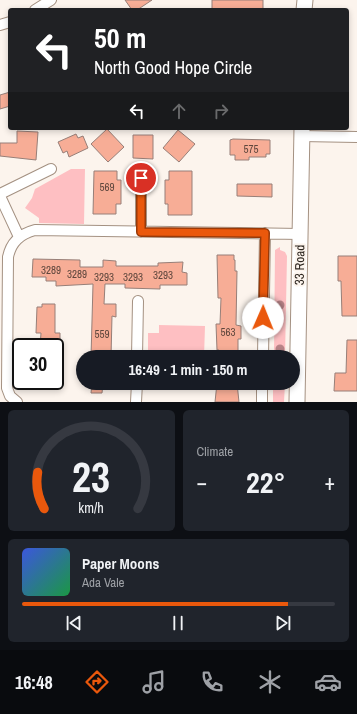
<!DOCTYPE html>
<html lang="en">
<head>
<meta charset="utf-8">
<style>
  body { margin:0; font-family:"Archivo Narrow",sans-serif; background:#20242c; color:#f1f3f6; height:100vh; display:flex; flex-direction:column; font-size:15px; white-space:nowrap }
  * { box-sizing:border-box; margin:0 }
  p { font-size:13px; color:#9ea1a6 }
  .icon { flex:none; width:22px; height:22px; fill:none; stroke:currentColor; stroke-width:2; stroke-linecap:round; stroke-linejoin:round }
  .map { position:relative; height:402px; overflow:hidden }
  .details { display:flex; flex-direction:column; gap:8px; padding:8px; background:#0d0f14; flex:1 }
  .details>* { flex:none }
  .hud { position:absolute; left:8px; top:8px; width:341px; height:122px; border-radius:4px; box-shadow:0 2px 6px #0003; background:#202124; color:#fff; overflow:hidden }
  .speed { position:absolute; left:12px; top:338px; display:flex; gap:8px; font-size:20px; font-weight:700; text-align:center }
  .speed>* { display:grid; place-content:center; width:52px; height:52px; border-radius:50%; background:#171b24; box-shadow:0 2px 6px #0003; line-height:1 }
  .speed .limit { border:2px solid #111; border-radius:6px; background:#fff; color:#111 }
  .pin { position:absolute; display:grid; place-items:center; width:34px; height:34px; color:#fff; margin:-17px; border:2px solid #fff; border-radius:50%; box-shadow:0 1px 4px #0007 }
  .me { position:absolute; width:44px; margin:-22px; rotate:1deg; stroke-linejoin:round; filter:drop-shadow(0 0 3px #0008) }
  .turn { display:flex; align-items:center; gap:14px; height:84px; padding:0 20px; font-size:18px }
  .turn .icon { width:52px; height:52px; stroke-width:2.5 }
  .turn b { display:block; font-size:28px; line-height:34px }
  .lanes { display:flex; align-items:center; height:38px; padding:0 20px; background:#0003; justify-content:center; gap:20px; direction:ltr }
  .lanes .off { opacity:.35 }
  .big { font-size:30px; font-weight:700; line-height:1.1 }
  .details .widget { flex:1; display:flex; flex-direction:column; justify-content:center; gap:6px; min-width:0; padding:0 14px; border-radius:6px; background:#20242c }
  .details .dial { align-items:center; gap:0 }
  .dial svg { height:104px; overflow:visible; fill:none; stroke:#363941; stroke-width:7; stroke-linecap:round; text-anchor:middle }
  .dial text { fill:#f1f3f6; stroke:none }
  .song { display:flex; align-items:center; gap:12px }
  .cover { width:48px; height:48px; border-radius:6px; background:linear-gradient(135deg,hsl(230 70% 55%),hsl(140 70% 35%)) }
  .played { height:4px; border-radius:2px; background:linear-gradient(90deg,#ea580c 85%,#363941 85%) }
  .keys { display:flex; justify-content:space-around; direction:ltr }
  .heat { display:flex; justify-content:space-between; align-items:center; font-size:22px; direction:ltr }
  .details .tiles { flex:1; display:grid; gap:8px; grid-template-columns:1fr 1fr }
  .widget:last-child { grid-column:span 2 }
  .trip { position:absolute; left:76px; top:350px; width:224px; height:40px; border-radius:20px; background:#171b24; box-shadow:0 2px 6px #0003; font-weight:700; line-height:40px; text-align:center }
  .tabs { display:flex; height:64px; justify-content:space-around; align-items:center; background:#090b0e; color:#9ea1a6 }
  .tabs .icon { width:28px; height:28px }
  .tabs .active { color:#ea580c }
  .tabs b { font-size:18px; color:#f1f3f6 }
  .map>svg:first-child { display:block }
  .green { fill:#febfc2 }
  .building { fill:#f7ad96; stroke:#977f78 }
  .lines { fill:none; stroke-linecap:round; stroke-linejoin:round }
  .minor-casing { stroke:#a49182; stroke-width:12 }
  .secondary-casing { stroke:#a49182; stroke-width:17 }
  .minor { stroke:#fff; stroke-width:10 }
  .secondary { stroke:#fff; stroke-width:15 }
  .tree { fill:#b98488 }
  .route-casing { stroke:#983908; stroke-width:10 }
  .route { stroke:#ea580c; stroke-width:7 }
  .labels { text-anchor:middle; stroke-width:4; stroke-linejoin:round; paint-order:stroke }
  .number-label { font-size:11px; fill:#5f473d }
  .street-label { font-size:13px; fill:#2c251f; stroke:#fcf4ed }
</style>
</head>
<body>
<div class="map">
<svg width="357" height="402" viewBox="0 0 357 402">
  <rect width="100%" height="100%" fill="#fcf4ed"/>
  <path class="green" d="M71 169H85L84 224 39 223V218L25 208 32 198 35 189Z
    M280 247V250L285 252 287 256 285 357H274L275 250Z
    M159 325 205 326 204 357H148V333H159Z
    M147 383H204V389L196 387 195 390 189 387H147Z
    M273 383H285L284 402H273Z"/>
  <path class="building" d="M125 0H152L137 10H132Z
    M212 0H263V10H212Z
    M10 92V106L0 109V95Z
    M107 129 124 147 108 162 91 144Z
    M178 130 195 144 179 162 163 148Z
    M17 131 38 132 36 160 0 156V143H17Z
    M76 134 78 138 83 136 88 148 69 157 67 151 63 153 58 142Z
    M133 135H153V159L133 158Z
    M233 139 270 140V154H266V157H249V160H235V155H230V140Z
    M94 171H117V180H121V204H116V214H93Z
    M169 171H192V215H168V204H165V180H169Z
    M237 184H272V197L237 196Z
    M217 255H234V260H235V271H237L236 325 241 326V339H238V357H219V350H217L216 324H220L221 298H218Z
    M338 256H357V316H342L341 281H338Z
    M33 259 80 260V267H103V260L116 261V266H158V263L183 262 182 272 187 273V285H160V289L125 288V284H105L104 304H116V317L112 316 111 357H91L93 284 56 286V281H46V277H32Z
    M42 304H55V333H60V347H40L41 333H36L37 307H42Z
    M347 340H357V391H334L335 373H346Z
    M92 383H103L102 393H91Z
    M217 383H237L239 402H215Z"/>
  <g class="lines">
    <defs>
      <path id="minor" d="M35 10 51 0
        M0 25 10 22
        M301 136 357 137
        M0 194 51 169
        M0 196 19 237
        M141 232V178
        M137 357 138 301
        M263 357 265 233
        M17 402 10 396 7 388 8 257C11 242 20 234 35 230L300 234
        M136 402 137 383
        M262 402V383"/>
      <path id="secondary" d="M304 10 305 0
        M297 402 302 128"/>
    </defs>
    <use href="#minor" class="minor-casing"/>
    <use href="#secondary" class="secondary-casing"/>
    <use href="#minor" class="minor"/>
    <use href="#secondary" class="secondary"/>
  </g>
  <g class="tree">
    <circle cx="280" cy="305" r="4.5"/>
    <circle cx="280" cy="349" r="4.5"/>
  </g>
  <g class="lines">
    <defs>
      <path id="route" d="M141 178V232L265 233 263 318"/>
    </defs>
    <use href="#route" class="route-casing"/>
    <use href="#route" class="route"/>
  </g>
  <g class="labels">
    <g class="number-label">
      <text x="251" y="153">575</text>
      <text x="107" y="191">569</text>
      <text x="51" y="274">3289</text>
      <text x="77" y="278">3289</text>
      <text x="163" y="279">3293</text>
      <text x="104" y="281">3293</text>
      <text x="133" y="281">3293</text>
      <text x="228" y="336">563</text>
      <text x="102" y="338">559</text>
    </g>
    <g class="street-label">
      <text transform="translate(299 265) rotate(-89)" y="5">33 Road</text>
    </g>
  </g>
</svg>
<div class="speed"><div class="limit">30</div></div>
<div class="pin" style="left:141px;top:178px;background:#d93025"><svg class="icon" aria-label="arrive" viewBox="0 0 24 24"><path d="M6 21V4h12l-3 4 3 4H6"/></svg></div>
<svg class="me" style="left:263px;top:318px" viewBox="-20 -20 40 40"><circle r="19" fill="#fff"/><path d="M0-13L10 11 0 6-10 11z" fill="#ea580c"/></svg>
<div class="trip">16:49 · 1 min · 150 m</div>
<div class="hud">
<div class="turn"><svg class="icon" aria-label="left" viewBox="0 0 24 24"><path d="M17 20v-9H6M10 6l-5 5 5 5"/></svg><div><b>50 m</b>North Good Hope Circle</div></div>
<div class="lanes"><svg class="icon" aria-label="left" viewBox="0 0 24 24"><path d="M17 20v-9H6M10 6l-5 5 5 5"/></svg><svg class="icon off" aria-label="ahead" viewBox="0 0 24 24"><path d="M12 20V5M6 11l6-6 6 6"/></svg><svg class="icon off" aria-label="right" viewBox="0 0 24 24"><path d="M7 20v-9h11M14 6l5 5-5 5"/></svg></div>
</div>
</div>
<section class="details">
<div class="tiles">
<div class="widget dial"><svg viewBox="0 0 100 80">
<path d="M14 69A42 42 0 1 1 86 69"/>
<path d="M14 69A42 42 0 0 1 9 41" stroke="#ea580c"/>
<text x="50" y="56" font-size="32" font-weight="700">23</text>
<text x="50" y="72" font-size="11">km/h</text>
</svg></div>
<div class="widget"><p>Climate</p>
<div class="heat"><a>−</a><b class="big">22°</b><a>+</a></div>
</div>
<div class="widget">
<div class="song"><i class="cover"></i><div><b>Paper Moons</b><p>Ada Vale</p></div></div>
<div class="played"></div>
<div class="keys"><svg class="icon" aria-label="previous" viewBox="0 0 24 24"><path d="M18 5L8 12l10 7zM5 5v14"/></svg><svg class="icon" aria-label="pause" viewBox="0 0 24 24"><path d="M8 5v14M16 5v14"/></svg><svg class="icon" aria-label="next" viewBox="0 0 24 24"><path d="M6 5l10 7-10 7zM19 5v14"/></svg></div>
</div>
</div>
</section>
<nav class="tabs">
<b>16:48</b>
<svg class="icon active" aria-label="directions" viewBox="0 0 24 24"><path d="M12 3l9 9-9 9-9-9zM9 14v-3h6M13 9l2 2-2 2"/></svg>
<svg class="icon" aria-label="music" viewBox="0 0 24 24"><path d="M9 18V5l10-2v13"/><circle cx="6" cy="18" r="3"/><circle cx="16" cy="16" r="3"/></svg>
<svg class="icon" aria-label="phone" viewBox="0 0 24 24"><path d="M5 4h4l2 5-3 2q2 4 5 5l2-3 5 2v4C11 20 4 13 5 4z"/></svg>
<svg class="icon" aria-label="climate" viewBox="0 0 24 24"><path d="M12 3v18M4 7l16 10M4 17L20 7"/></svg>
<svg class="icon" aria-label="car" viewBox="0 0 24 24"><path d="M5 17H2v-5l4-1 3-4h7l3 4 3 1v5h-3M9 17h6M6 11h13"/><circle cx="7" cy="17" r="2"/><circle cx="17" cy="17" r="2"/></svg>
</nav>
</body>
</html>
